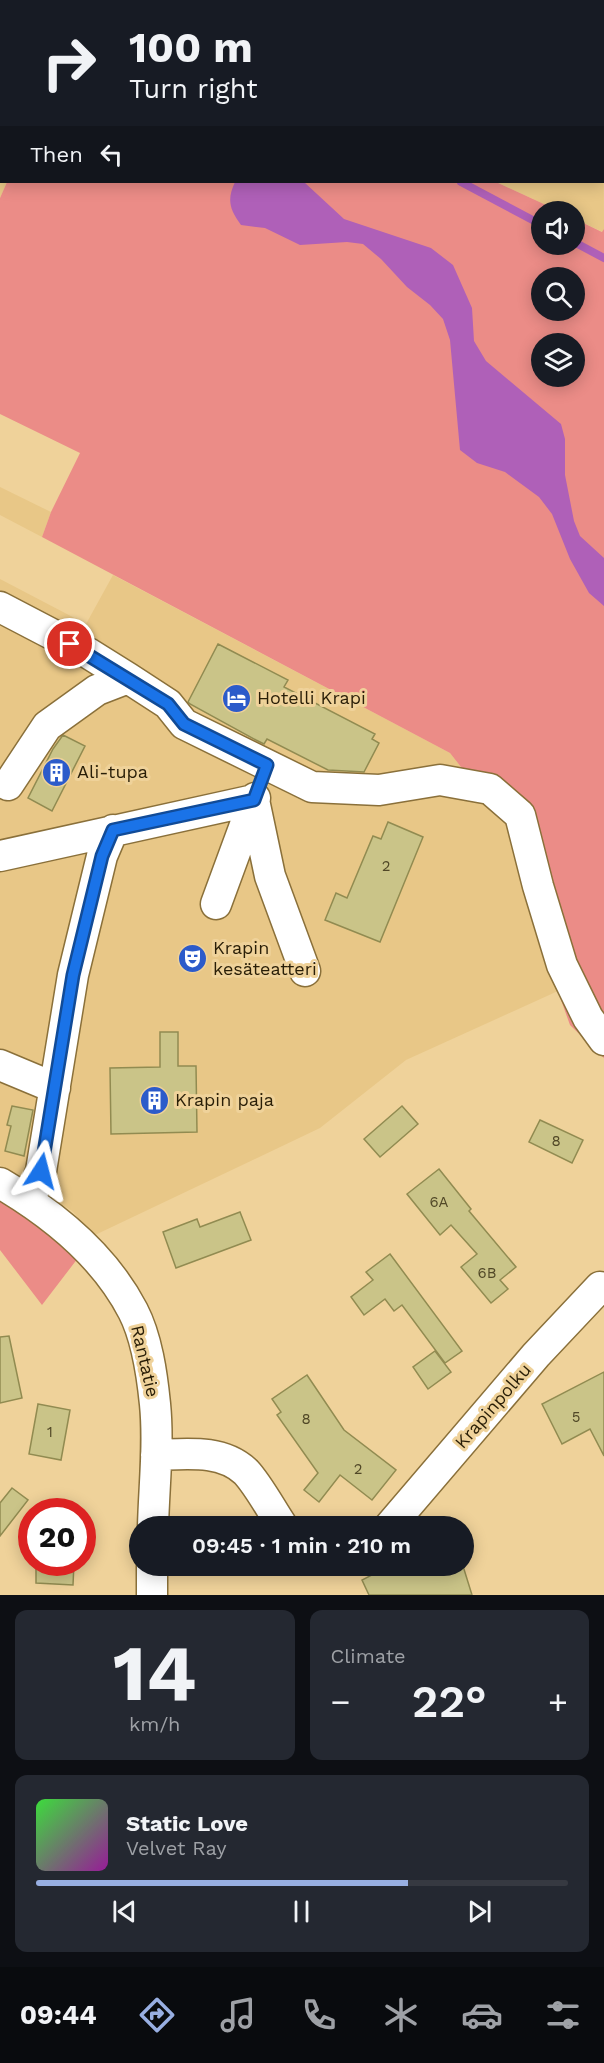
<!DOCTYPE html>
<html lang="en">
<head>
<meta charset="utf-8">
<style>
  body { margin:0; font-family:"Work Sans",sans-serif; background:#242831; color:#f1f3f6; height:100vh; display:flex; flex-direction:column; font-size:22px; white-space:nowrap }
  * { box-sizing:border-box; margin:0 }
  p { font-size:20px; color:#9ea1a6 }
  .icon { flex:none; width:33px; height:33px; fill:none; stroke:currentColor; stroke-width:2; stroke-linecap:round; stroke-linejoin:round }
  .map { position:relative; height:1595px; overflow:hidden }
  .side { display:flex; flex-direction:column; gap:15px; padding:15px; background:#0d0f14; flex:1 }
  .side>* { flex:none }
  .guide { position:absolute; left:0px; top:0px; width:604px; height:183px; box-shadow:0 3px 15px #0003; background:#171b24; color:#f1f3f6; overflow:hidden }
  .buttons { position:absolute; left:531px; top:201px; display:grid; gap:12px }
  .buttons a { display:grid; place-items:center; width:54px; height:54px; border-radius:50%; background:#171b24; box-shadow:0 3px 15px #0003; font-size:30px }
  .speed { position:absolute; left:18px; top:1498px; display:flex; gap:12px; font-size:30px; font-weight:700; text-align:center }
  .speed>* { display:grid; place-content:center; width:78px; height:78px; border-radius:50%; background:#171b24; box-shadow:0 3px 15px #0003; line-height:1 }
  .speed .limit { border:9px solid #d22; background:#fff; color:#111 }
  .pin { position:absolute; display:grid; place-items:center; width:51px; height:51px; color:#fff; margin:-26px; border:3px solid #fff; border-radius:50%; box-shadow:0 2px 6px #0007 }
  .me { position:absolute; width:66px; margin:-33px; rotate:9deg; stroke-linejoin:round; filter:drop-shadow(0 0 4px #0008) }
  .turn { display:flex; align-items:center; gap:21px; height:126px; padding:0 30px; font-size:27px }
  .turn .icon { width:78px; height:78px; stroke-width:2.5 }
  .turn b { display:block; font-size:42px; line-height:51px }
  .then { display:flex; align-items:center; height:57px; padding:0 30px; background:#0003; gap:12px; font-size:22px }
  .big { font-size:45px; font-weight:600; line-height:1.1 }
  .side .tile { flex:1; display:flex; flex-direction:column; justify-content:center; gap:9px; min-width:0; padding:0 21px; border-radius:12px; background:#242831 }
  .side .dial { align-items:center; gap:0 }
  .dial b { font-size:78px; line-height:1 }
  .song { display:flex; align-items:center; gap:18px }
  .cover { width:72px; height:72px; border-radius:9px; background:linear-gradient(135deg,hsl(120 70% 55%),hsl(300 70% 35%)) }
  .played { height:6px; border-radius:3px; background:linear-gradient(90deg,#98afe2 70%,#363941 70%) }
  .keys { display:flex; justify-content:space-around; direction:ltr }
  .heat { display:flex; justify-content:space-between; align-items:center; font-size:33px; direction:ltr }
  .side .tiles { flex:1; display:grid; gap:15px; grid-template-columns:1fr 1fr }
  .tile:last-child { grid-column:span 2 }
  .trip { position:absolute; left:129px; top:1516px; width:345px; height:60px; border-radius:30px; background:#171b24; box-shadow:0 3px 15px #0003; font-weight:600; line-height:60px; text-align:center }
  .dock { display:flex; height:96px; justify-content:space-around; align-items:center; background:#090b0e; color:#9ea1a6 }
  .dock .icon { width:42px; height:42px }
  .dock .active { color:#98afe2 }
  .dock b { font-size:27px; color:#f1f3f6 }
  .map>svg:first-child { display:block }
  .built { fill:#e8c787 }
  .green { fill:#eb8c87; fill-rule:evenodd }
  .water { fill:#af60b8 }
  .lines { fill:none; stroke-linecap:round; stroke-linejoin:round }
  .stream { stroke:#af60b8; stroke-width:8 }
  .building { fill:#cac488; stroke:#918b51; stroke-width:1.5 }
  .minor-casing { stroke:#8a703a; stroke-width:33 }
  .minor { stroke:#fff; stroke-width:30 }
  .route-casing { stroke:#114b97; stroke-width:15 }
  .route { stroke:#1a73e8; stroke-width:10 }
  .labels { text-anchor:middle; stroke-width:6; stroke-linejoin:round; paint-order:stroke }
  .number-label { font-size:15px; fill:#514827 }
  .poi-label { font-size:18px; fill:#291e07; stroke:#efd29a; text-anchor:start }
  .street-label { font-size:18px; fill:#291e07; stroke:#efd29a }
</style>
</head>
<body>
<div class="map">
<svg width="604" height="1595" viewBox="0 0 604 1595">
  <rect width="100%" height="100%" fill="#efd29a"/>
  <path class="built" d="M0 0H111L2 2V182H7L0 198Z
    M603 55 604 229 603 232 575 219 574 212 559 211 496 182H603Z
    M0 487 51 512 42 537 0 515Z
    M113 575 450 753 505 823 527 884 546 958 558 991 406 1060 320 1128 95 1235 72 1211 0 1165V579L86 624Z"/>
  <path class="green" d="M111 0H523L525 1H110Z
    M7 182H496L559 211 542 212V244H574L575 219 602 232 604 229V1058L570 1025 546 958 527 884 505 823 450 753 42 537 51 512 80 453 0 414V198ZM542 278H574V310H542ZM542 344H574V376H542Z
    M0 1197 78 1258 42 1305 0 1250Z"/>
  <path class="water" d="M235 182H304L344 219 431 248 453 265 472 308 474 341 486 361 561 424 565 439V475L574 521 580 536 604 558V606L589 593 570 559 552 514 539 497 505 472 477 463 460 450 450 340 443 319 430 305 407 287 381 259 363 244 347 242 300 245 265 228 241 225C229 209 227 199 235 182Z"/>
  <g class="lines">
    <path class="stream" d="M100 0 103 2
      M461 182 542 225
      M574 242 604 258"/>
  </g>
  <path class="building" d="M218 644 288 680 284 687 375 734 372 739 379 743 364 772 328 770 267 739 264 744 256 740 190 704 188 702Z
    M63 735 85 746 52 811 28 798 53 749Z
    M388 822 423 837 380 942 325 920 336 893 347 898 373 836 381 839Z
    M160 1032H178V1066H196L197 1132 111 1134 110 1068 160 1067Z
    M12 1106 33 1110 24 1156 5 1151 11 1126 7 1125Z
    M402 1106 418 1124 380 1157 364 1139Z
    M540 1120 583 1140 572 1163 529 1142Z
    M439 1169 471 1209 469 1211 516 1267 500 1280 508 1289 491 1303 461 1267 477 1254 451 1225 440 1235 407 1194Z
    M240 1212 251 1240 176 1268 163 1232 197 1219 200 1227Z
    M390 1254 462 1351 445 1363 402 1305 394 1311 385 1299 364 1315 351 1297 373 1280 366 1272Z
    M9 1336 22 1398 0 1403V1337Z
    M435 1351 451 1372 428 1389 413 1367Z
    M604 1372V1456L590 1429 562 1444 542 1404Z
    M307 1375 344 1430 396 1470 372 1500 340 1475 319 1502 304 1490 318 1473 277 1415 281 1412 272 1399Z
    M38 1404 70 1410 61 1460 29 1454Z
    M12 1488 28 1500 0 1536V1503Z
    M36 1563H74L73 1585 36 1583Z
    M389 1566H463L472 1595H369L362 1580Z"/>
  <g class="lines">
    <defs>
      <path id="minor" d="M603 51 604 50
        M0 607 88 653 128 678 168 704 184 724 312 787 379 790 440 780 490 789 520 815 538 886 562 965 588 1018 604 1040
        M8 785 47 726 97 690 128 678
        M0 856 254 800 270 876 305 971
        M216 904 255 798
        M0 1065 55 1088
        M0 1183C53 1214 104 1255 133 1311 147 1338 152 1374 155 1404 159 1444 154 1486 153 1527
        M30 1200 41 1171 73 975 102 856 113 830
        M156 1455C186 1454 222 1449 246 1472 259 1486 272 1511 283 1527
        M389 1527 536 1355 600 1287
        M152 1595V1566"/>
    </defs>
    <use href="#minor" class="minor-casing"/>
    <use href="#minor" class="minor"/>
  </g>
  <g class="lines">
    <defs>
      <path id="route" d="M41 1171 73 975 102 856 113 830 254 800 267 765 184 724 168 704 70 644"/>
    </defs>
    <use href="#route" class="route-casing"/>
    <use href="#route" class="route"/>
  </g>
  <defs>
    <symbol id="hotel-disc" viewBox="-11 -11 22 22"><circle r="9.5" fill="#2c5bca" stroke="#efd29a"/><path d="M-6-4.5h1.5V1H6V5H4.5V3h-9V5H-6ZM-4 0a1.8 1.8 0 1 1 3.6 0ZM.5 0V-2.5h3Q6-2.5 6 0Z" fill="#fff"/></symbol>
    <symbol id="building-disc" viewBox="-11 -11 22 22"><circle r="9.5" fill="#2c5bca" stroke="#efd29a"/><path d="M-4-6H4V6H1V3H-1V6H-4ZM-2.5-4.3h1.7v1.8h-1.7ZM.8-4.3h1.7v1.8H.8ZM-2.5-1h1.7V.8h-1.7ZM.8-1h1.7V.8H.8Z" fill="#fff"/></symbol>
    <symbol id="theatre-disc" viewBox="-11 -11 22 22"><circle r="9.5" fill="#2c5bca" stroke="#efd29a"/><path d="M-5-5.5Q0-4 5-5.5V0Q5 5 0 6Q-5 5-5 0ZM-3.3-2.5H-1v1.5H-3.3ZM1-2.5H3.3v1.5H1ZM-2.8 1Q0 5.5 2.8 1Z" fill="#fff"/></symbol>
  </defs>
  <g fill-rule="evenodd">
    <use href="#hotel-disc" x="220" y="682" width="33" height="33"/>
    <use href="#building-disc" x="40" y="756" width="33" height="33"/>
    <use href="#theatre-disc" x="176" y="942" width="33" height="33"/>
    <use href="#building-disc" x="138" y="1084" width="33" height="33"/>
  </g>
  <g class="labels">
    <g class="number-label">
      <text x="386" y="871">2</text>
      <text x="556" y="1146">8</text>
      <text x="439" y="1207">6A</text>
      <text x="487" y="1278">6B</text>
      <text x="576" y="1422">5</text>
      <text x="306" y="1424">8</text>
      <text x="50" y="1437">1</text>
      <text x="358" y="1474">2</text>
    </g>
    <g class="poi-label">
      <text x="257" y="704">Hotelli Krapi</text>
      <text x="77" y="778">Ali-tupa</text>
      <text x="213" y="954">Krapin<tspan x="213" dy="21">kesäteatteri</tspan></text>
      <text x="175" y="1106">Krapin paja</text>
    </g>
    <g class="street-label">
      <text transform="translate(145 1361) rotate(77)" y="6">Rantatie</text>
      <text transform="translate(493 1406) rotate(-49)" y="6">Krapinpolku</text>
    </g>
  </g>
</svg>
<div class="buttons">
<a><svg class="icon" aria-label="sound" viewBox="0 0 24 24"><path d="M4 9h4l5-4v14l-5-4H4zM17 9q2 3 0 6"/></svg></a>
<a><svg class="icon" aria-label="search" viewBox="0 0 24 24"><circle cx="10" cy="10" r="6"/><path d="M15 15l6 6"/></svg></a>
<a><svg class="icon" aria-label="layers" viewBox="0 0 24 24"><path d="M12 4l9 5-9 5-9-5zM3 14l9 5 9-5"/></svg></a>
</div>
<div class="speed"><div class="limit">20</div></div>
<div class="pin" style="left:70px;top:644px;background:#d93025"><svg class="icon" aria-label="arrive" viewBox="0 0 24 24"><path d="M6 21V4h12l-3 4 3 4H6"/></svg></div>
<svg class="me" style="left:41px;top:1171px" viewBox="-20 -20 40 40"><path d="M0-17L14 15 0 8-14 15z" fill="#1a73e8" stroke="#fff" stroke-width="4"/></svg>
<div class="trip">09:45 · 1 min · 210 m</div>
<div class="guide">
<div class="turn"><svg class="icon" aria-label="right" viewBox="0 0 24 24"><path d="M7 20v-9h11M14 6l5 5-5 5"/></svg><div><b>100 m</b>Turn right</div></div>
<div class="then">Then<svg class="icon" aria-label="left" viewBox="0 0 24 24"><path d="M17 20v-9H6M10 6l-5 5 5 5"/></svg></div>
</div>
</div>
<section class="side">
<div class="tiles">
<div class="tile dial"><b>14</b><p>km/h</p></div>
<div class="tile"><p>Climate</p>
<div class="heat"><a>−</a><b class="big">22°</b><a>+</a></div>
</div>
<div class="tile">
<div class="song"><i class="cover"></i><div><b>Static Love</b><p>Velvet Ray</p></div></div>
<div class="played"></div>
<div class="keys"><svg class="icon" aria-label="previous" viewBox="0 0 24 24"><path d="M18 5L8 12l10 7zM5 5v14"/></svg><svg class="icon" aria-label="pause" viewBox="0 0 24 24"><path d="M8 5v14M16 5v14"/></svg><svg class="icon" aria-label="next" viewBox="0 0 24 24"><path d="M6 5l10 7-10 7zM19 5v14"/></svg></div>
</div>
</div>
</section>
<nav class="dock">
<b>09:44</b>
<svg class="icon active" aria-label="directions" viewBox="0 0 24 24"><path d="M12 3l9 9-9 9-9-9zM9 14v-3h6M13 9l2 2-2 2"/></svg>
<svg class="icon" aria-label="music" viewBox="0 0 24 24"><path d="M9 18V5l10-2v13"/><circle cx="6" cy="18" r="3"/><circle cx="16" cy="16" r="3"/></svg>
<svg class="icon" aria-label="phone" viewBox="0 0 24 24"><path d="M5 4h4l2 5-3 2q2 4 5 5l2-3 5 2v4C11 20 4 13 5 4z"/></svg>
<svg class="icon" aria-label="climate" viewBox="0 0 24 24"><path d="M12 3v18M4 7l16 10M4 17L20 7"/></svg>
<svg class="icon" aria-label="car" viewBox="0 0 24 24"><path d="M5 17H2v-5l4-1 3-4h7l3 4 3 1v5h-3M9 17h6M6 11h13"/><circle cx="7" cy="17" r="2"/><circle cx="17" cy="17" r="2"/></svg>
<svg class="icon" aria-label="filters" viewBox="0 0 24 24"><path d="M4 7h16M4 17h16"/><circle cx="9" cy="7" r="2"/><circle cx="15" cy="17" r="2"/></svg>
</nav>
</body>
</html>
